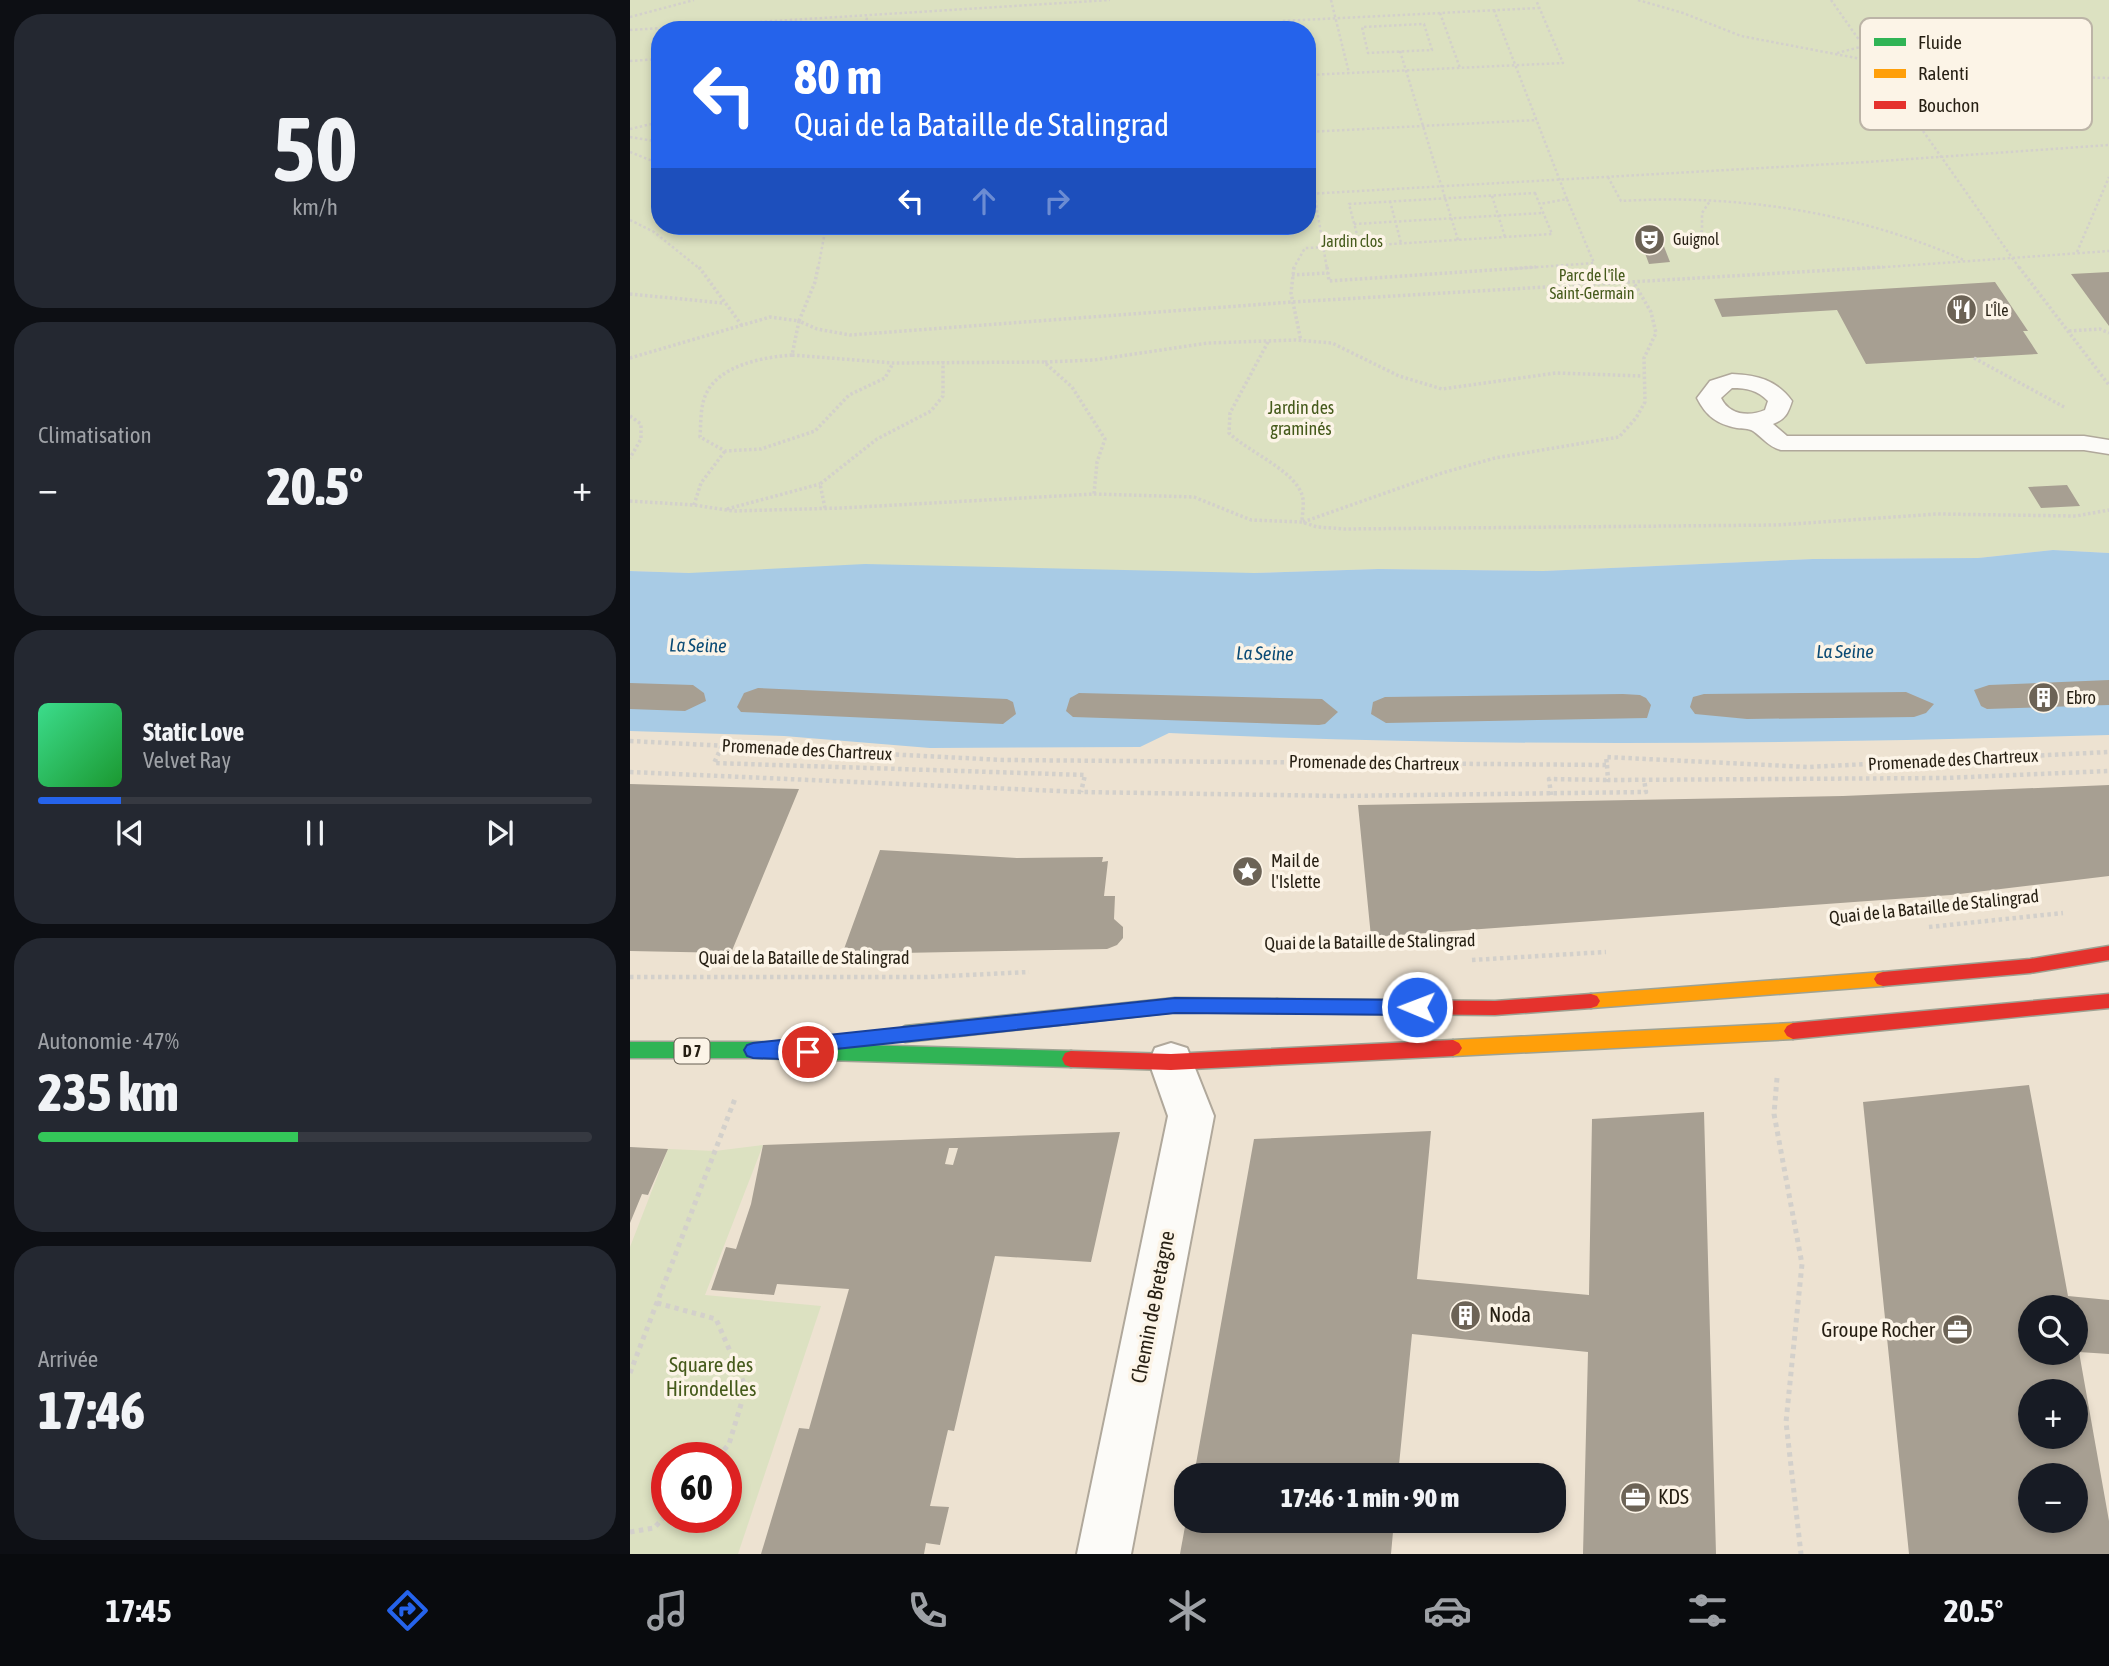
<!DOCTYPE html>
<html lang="fr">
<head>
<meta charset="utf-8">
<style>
  body { margin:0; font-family:"Asap Condensed",sans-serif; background:#242831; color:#f1f3f6; height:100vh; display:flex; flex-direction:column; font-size:26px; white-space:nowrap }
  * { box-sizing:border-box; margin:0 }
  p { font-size:23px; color:#9ea1a6 }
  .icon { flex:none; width:38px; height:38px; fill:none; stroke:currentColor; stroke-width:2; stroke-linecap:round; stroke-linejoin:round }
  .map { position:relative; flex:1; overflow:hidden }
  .side { display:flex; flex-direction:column; gap:14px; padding:14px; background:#0d0f14; width:630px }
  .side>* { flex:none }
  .guide { position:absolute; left:21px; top:21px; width:665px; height:214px; border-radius:28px; box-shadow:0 4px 10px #0003; background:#2563eb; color:#fff; overflow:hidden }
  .buttons { position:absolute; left:1388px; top:1295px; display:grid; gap:14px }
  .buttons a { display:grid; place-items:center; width:70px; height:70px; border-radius:50%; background:#171b24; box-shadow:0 4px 10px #0003; font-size:35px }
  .speed { position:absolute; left:21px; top:1442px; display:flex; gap:14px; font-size:35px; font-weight:700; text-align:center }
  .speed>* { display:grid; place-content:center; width:91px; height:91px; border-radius:50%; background:#171b24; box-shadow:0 4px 10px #0003; line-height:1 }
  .speed .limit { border:10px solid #d22; background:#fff; color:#111 }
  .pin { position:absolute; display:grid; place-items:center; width:60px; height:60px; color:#fff; margin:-30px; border:4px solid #fff; border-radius:50%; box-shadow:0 2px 7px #0007 }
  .me { position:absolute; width:77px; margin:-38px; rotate:271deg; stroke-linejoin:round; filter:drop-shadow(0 0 5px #0008) }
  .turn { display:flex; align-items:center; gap:24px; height:147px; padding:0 28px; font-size:32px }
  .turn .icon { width:91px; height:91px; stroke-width:2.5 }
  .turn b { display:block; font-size:49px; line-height:60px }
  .lanes { display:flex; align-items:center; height:66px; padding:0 28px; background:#0003; justify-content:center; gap:35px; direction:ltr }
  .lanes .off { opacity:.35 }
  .big { font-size:52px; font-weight:800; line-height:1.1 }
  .side .tile { flex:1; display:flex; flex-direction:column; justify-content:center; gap:10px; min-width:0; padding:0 24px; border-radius:28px; background:#242831 }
  .side .dial { align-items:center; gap:0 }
  .dial b { font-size:91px; line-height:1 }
  .song { display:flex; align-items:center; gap:21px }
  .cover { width:84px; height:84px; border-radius:10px; background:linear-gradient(135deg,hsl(150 70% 55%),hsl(130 70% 35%)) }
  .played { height:7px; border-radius:4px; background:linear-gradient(90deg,#2563eb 15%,#363941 15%) }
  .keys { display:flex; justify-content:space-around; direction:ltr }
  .heat { display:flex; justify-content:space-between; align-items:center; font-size:38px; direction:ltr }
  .charge { height:10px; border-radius:5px; background:linear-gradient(90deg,#34c759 47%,#363941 0) }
  .trip { position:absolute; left:544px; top:1463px; width:392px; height:70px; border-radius:28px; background:#171b24; box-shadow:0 4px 10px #0003; font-weight:800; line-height:70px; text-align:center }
  .menu { display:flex; height:112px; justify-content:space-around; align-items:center; background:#090b0e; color:#9ea1a6 }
  .menu .icon { width:49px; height:49px }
  .menu .active { color:#2563eb }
  .menu b { font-size:32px; color:#f1f3f6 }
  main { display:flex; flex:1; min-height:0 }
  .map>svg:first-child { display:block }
  .green { fill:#dce1c1; fill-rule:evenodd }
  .water { fill:#a8cbe5 }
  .building { fill:#a79f92; fill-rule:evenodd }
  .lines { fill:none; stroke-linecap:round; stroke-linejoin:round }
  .lane-casing { stroke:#b0a89b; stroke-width:3 }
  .street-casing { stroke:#b0a89b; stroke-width:4 }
  .fast-casing { stroke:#9ea293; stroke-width:3 }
  .slow-casing { stroke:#9ea293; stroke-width:3 }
  .jam-casing { stroke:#9ea293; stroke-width:3 }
  .path-far3 { stroke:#d3d0cb; stroke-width:2.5; stroke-dasharray:2.5 2.5; stroke-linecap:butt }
  .path-far2 { stroke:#d3d0cb; stroke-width:3.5; stroke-dasharray:2.5 2.5; stroke-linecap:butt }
  .path-far1 { stroke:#d3d0cb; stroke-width:4.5; stroke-dasharray:3.5 3.5; stroke-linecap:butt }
  .path { stroke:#d3d0cb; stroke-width:5; stroke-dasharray:4.5 4.5; stroke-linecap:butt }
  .lane { fill:#fcfbf8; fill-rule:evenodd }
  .street { fill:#fcfbf8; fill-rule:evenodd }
  .fast { fill:#30b455; fill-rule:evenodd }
  .slow { fill:#ff9f0a; fill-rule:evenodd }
  .jam { fill:#e5322d; fill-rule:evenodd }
  .route { fill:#2563eb; stroke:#184099; stroke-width:2 }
  .labels { text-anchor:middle; stroke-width:7; stroke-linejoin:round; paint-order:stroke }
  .far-poi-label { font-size:16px; fill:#261f13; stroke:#fcf4e7; text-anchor:start }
  .far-park-label { font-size:16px; fill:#455a1b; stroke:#fcf4e7 }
  .shield { fill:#fcf4e7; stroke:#665f53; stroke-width:2 }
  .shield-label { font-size:16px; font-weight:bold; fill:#261f13 }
  .park-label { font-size:18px; fill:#455a1b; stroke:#fcf4e7 }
  .poi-label { font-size:18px; fill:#261f13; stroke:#fcf4e7; text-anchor:start }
  .street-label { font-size:18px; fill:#261f13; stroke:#fcf4e7 }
  .water-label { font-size:19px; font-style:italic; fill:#0b4b75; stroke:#fcf4e7 }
  .near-street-label { font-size:21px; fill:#261f13; stroke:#fcf4e7 }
  .near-poi-label { font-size:21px; fill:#261f13; stroke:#fcf4e7; text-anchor:start }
  .near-park-label { font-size:21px; fill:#455a1b; stroke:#fcf4e7 }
  .key { fill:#fcf4e7; stroke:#bcb4a7; stroke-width:2 }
  .key-label { font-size:19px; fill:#261f13 }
</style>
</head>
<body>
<main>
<section class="side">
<div class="tile dial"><b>50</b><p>km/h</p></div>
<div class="tile"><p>Climatisation</p>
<div class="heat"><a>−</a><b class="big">20.5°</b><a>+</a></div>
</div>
<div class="tile">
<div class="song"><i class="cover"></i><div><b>Static Love</b><p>Velvet Ray</p></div></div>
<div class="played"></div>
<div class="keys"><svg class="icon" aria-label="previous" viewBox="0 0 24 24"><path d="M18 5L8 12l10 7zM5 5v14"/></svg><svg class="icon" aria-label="pause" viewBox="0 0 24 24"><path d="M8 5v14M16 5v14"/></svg><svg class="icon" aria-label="next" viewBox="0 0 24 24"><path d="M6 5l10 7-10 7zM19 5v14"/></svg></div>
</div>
<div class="tile"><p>Autonomie · 47%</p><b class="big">235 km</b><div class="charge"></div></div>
<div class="tile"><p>Arrivée</p><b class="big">17:46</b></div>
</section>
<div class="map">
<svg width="1479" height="1554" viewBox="0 0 1479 1554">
  <rect width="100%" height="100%" fill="#ede2d1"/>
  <path class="green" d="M0 0H1479V553L1423 550 1348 558 1183 559 913 571 748 569 624 573H59L0 571ZM30 30H677V226H30Z
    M133 1145 75 1295 191 1306 108 1554H0V1247L38 1149 85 1151ZM37 1458H96V1517H37Z"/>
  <path class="water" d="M1423 550 1479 553V735C1166 744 853 748 539 733L510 747 300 748 154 736 0 731V571L59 573 235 564 624 573 748 569 913 571 1183 559 1348 558Z"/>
  <path class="building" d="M1033 244 1040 262 1019 264 1012 245Z
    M1479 272V326L1441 274Z
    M1365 282 1398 331H1393L1408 354 1236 364 1207 310 1092 317 1084 299Z
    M1437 485 1450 506 1411 508 1398 487Z
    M1479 680V705L1357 709 1351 706 1344 690 1359 685Z
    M0 683 63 685 74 693 76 701 55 711 0 709Z
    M128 688 377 699 383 702 386 714 373 724 111 712 107 707 114 693Z
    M1276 692 1304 704 1296 713 1284 717 1117 719 1065 714 1060 707 1063 697 1074 694Z
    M449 693 692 699 708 712 695 724 689 725 443 717 436 711 440 698Z
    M993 694 1010 695 1016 698 1021 705 1017 718 756 723 741 714 743 702 755 697Z
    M0 784 169 789 101 953 0 951Z
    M1479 785V876L1321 895 741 937 728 805 1213 796Z
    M250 850 387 858 473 857 472 862 478 861 474 896H485L484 919 493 927V938L487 945 477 949 217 954 219 949H214Z
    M1399 1085 1438 1296 1479 1300V1354L1449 1352 1479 1521V1554H1279L1233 1102ZM1400 1307H1446V1353H1400ZM1400 1391H1446V1437H1400ZM1400 1475H1446V1521H1400Z
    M1074 1112 1086 1554H953L958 1352 782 1334 768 1475H564L624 1139 801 1131 787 1279 959 1295 962 1119Z
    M490 1132 461 1262 365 1256 324 1431 318 1430 300 1506 319 1507 310 1545 296 1543 294 1554H131L169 1428 179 1429 219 1289 147 1284 144 1295 81 1290 96 1247 106 1249 121 1204 133 1145ZM319 1148H328L323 1165 315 1164Z
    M0 1147 38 1149 18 1195 12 1194 0 1223Z
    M556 1521H764L761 1554H550Z"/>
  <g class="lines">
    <defs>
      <path id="lane" d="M1102 374C1127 375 1147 380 1162 401 1158 413 1156 419 1143 424L1157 436H1454L1479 440V454L1454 450H1151C1139 447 1133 438 1123 431 1118 428 1113 429 1107 428 1087 424 1076 416 1067 398L1080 381ZM1102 388C1117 388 1127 390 1138 401L1135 410C1119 417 1099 415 1091 398Z"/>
      <path id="street" d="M541 1043 557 1048 584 1116 501 1554H447L538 1116 519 1062 525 1048Z"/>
      <path id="fast" d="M545 998 647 999 653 1001 656 1006 653 1011 647 1013 545 1012 275 1042 269 1039 266 1034 269 1029 275 1026Z
        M0 1042H123L441 1051 447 1053 450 1059 447 1065 441 1067 123 1058H0Z"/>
      <path id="slow" d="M1253 972 1259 974 1262 979 1259 984 1253 986 961 1008 955 1006 952 1001 955 996 961 994Z
        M1163 1023 1169 1026 1172 1031 1169 1036 1163 1039 823 1056 817 1053 814 1048 817 1043 823 1040Z"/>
      <path id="jam" d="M1479 946V960L1400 973 1253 986 1247 984 1244 979 1247 974 1253 972 1400 959Z
        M961 994 967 996 970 1001 967 1006 961 1008 865 1015 647 1013 641 1011 638 1006 641 1001 647 999 865 1001Z
        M1479 994V1008L1163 1039 1157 1036 1154 1031 1157 1026 1163 1023Z
        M823 1040 829 1043 832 1048 829 1053 823 1056 541 1070 441 1067 435 1065 432 1059 435 1053 441 1051 541 1054Z"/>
    </defs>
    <use href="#lane" class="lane-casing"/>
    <use href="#street" class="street-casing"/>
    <use href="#fast" class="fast-casing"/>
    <use href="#slow" class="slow-casing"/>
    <use href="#jam" class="jam-casing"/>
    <path class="path-far3" d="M701 0 719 73
      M1008 0 1053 13 1111 36 1294 71 1374 67 1442 77 1479 78
      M1201 0 1390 269
      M864 10 937 199 910 204
      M810 13 830 68
      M0 17 64 0
      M794 24 802 50 738 53 732 27Z
      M0 30 480 0
      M235 30 237 17
      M654 30 652 21 909 8
      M770 51 828 240
      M1207 53 1234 46
      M0 61 30 59
      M677 75 933 63 906 0
      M1260 84 1273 76 1289 72
      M0 129 30 122
      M677 132 907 120
      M0 137 30 142
      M677 151 697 269
      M0 152 30 164
      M978 177 991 201C1109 194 1226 212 1334 260
      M905 193 922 234 730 246 719 204Z
      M677 194 1237 162 1479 145
      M862 196 875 237
      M760 201 771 243
      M0 220 24 232 70 269
      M724 224 913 213
      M1048 240 1066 237 1072 231V213L1080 201
      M1447 252 1479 177
      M188 269 196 226
      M663 269 675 248 730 246
      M881 269 964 263 937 199
      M1228 269 1479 251"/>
    <path class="path-far2" d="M69 267 113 327
      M188 267 185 282 169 321 187 329 220 335 662 302 1253 267
      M664 267 661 293 671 341
      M697 267 699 281 906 267
      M1389 267 1479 385
      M662 275 698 273
      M0 294 93 303
      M1439 331 1470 329 1479 333
      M638 342 600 413 599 433C618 452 669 472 673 499 674 507 672 515 672 522
      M162 355C134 357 89 365 76 394 70 407 71 423 70 437L95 451 131 449 185 431 219 395 255 378 263 363
      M0 358 140 317 169 321 162 355 263 363 414 362 442 387 475 439 467 462 464 494
      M1344 358 1436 408
      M415 362 464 360 578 343 666 340 702 343 769 376 812 389 926 373 1013 376
      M0 416 11 424V439L0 458
      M0 501 64 505 103 511 212 508 464 494 564 497 621 520 672 522 687 527 715 529 1148 525 1307 514 1446 516 1479 510
      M64 505 71 483 95 451
      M195 508 190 484 247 439 301 411 313 396V361
      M97 509 190 484
      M673 522 812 473 865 458 989 437 1006 418 1015 402 1014 358 1026 333 1021 312 1004 283"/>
    <path class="path-far1" d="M0 741 373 760 977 765 976 757 1178 767 1479 752
      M92 746 84 763 455 775 451 792
      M977 765 978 780 1315 778 1479 771
      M0 772 451 792 711 796 1016 792 1014 779
      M921 795 919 779 978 780
      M1299 927 1433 913
      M842 960 976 952
      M0 977H297L399 972"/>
    <path class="path" d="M1147 1078 1144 1114 1172 1264 1156 1422 1171 1554
      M27 1303 86 1319 116 1388 99 1444 87 1458
      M0 1373 106 1096
      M0 1532 24 1528 37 1514"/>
    <use href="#lane" class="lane"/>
    <use href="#street" class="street"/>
    <use href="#fast" class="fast"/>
    <use href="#slow" class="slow"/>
    <use href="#jam" class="jam"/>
  </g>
  <path class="route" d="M545 998 787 1000 793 1002 796 1007 793 1012 787 1015 545 1013 187 1051 184 1057 178 1060 123 1058 117 1056 114 1050 117 1045 123 1043Z"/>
  <defs>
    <symbol id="theatre-disc" viewBox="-11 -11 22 22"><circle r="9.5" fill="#6c6356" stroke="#fcf4e7"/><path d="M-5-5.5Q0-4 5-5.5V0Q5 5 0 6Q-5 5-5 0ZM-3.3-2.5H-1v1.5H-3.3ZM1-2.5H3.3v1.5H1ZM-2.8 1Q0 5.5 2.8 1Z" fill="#fff"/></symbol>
    <symbol id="restaurant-disc" viewBox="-11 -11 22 22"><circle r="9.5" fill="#6c6356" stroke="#fcf4e7"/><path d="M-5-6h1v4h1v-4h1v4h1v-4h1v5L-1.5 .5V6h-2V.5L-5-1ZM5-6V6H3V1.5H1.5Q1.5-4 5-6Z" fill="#fff"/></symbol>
    <symbol id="building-disc" viewBox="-11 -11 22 22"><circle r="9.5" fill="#6c6356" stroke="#fcf4e7"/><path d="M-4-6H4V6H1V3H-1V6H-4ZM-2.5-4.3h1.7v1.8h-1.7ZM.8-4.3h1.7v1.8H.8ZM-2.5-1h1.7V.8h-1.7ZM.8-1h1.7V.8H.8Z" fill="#fff"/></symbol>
    <symbol id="sight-disc" viewBox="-11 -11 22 22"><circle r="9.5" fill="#6c6356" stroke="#fcf4e7"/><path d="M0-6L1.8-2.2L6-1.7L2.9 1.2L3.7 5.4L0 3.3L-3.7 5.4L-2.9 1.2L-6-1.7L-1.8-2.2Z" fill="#fff"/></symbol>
    <symbol id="office-disc" viewBox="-11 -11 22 22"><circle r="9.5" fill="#6c6356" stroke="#fcf4e7"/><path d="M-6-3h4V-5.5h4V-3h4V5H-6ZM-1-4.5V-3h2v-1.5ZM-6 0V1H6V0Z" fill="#fff"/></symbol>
  </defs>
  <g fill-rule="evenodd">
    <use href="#theatre-disc" x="1002" y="222" width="35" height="35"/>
    <use href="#restaurant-disc" x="1314" y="292" width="35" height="35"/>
    <use href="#building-disc" x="1396" y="680" width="35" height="35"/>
    <use href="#sight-disc" x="600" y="854" width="35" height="35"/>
    <use href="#building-disc" x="818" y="1298" width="35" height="35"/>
    <use href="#office-disc" x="1310" y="1312" width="35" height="35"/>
    <use href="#office-disc" x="988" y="1480" width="35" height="35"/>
  </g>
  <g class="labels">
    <g class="far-poi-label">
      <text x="1043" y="245">Guignol</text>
      <text x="1355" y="316">L'Île</text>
    </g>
    <g class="far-park-label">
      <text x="722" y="247">Jardin clos</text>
      <text x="962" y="281">Parc de l'île<tspan x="962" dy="18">Saint-Germain</tspan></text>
    </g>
    <rect class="shield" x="44.5" y="1038.5" width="35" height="25" rx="5"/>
    <g class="shield-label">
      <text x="62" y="1057">D 7</text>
    </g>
    <g class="park-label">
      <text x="671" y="414">Jardin des<tspan x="671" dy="21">graminés</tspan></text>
    </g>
    <g class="poi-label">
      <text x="1436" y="704">Ebro</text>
      <text x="641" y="867">Mail de<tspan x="641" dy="21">l'Islette</tspan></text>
    </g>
    <g class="street-label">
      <text transform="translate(177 750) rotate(3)" y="6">Promenade des Chartreux</text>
      <text transform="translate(1323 760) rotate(-3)" y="6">Promenade des Chartreux</text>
      <text transform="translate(744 763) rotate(1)" y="6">Promenade des Chartreux</text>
      <text transform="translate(1304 907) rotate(-6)" y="6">Quai de la Bataille de Stalingrad</text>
      <text transform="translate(740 942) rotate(-1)" y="6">Quai de la Bataille de Stalingrad</text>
      <text x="174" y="964">Quai de la Bataille de Stalingrad</text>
    </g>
    <g class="water-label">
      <text transform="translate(68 645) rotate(1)" y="7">La Seine</text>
      <text x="1215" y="658">La Seine</text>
      <text transform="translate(635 653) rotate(1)" y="7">La Seine</text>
    </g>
    <g class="near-street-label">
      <text transform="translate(523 1307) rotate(-79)" y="7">Chemin de Bretagne</text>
    </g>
    <g class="near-poi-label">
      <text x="859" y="1322">Noda</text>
      <text x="1305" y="1337" text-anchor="end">Groupe Rocher</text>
      <text x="1028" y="1504">KDS</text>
    </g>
    <g class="near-park-label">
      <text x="81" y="1372">Square des<tspan x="81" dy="24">Hirondelles</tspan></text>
    </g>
  </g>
  <rect x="1230" y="18" width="232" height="112" rx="10" class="key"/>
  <rect x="1244" y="38" width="32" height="8" fill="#30b455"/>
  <rect x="1244" y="69" width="32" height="9" fill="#ff9f0a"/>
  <rect x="1244" y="101" width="32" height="8" fill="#e5322d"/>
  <g class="key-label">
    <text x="1288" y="49">Fluide</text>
    <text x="1288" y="80">Ralenti</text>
    <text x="1288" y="112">Bouchon</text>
  </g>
</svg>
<div class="buttons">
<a><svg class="icon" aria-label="search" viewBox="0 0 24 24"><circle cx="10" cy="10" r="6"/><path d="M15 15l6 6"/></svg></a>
<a>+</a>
<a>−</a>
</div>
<div class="speed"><div class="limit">60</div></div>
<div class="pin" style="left:178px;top:1052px;background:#d93025"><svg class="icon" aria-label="arrive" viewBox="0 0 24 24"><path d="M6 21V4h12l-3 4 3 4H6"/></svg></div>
<svg class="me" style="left:787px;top:1007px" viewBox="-20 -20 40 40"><circle r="17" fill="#2563eb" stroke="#fff" stroke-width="3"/><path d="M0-11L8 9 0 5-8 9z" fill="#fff"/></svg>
<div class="trip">17:46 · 1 min · 90 m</div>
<div class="guide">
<div class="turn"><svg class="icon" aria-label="left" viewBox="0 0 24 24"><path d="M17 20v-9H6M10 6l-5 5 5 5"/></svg><div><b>80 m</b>Quai de la Bataille de Stalingrad</div></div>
<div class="lanes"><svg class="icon" aria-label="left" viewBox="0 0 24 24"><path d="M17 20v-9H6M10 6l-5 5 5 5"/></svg><svg class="icon off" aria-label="ahead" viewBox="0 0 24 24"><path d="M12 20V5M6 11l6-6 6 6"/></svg><svg class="icon off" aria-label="right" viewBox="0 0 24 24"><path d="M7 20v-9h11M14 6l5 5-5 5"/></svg></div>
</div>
</div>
</main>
<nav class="menu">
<b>17:45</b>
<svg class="icon active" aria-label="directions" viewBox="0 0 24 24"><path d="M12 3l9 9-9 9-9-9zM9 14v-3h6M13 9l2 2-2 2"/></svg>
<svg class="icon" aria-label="music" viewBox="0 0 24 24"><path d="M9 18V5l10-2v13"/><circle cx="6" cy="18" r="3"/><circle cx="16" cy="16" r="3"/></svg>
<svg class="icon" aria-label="phone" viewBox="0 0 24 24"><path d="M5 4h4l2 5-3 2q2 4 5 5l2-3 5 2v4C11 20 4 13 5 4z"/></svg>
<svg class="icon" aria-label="climate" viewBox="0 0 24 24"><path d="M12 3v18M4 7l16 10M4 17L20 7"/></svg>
<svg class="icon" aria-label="car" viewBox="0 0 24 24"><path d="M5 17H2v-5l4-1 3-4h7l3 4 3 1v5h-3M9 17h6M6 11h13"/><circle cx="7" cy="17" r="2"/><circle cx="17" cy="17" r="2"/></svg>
<svg class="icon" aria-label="filters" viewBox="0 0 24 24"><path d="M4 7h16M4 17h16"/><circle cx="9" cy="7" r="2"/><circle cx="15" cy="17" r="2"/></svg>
<b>20.5°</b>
</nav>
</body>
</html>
